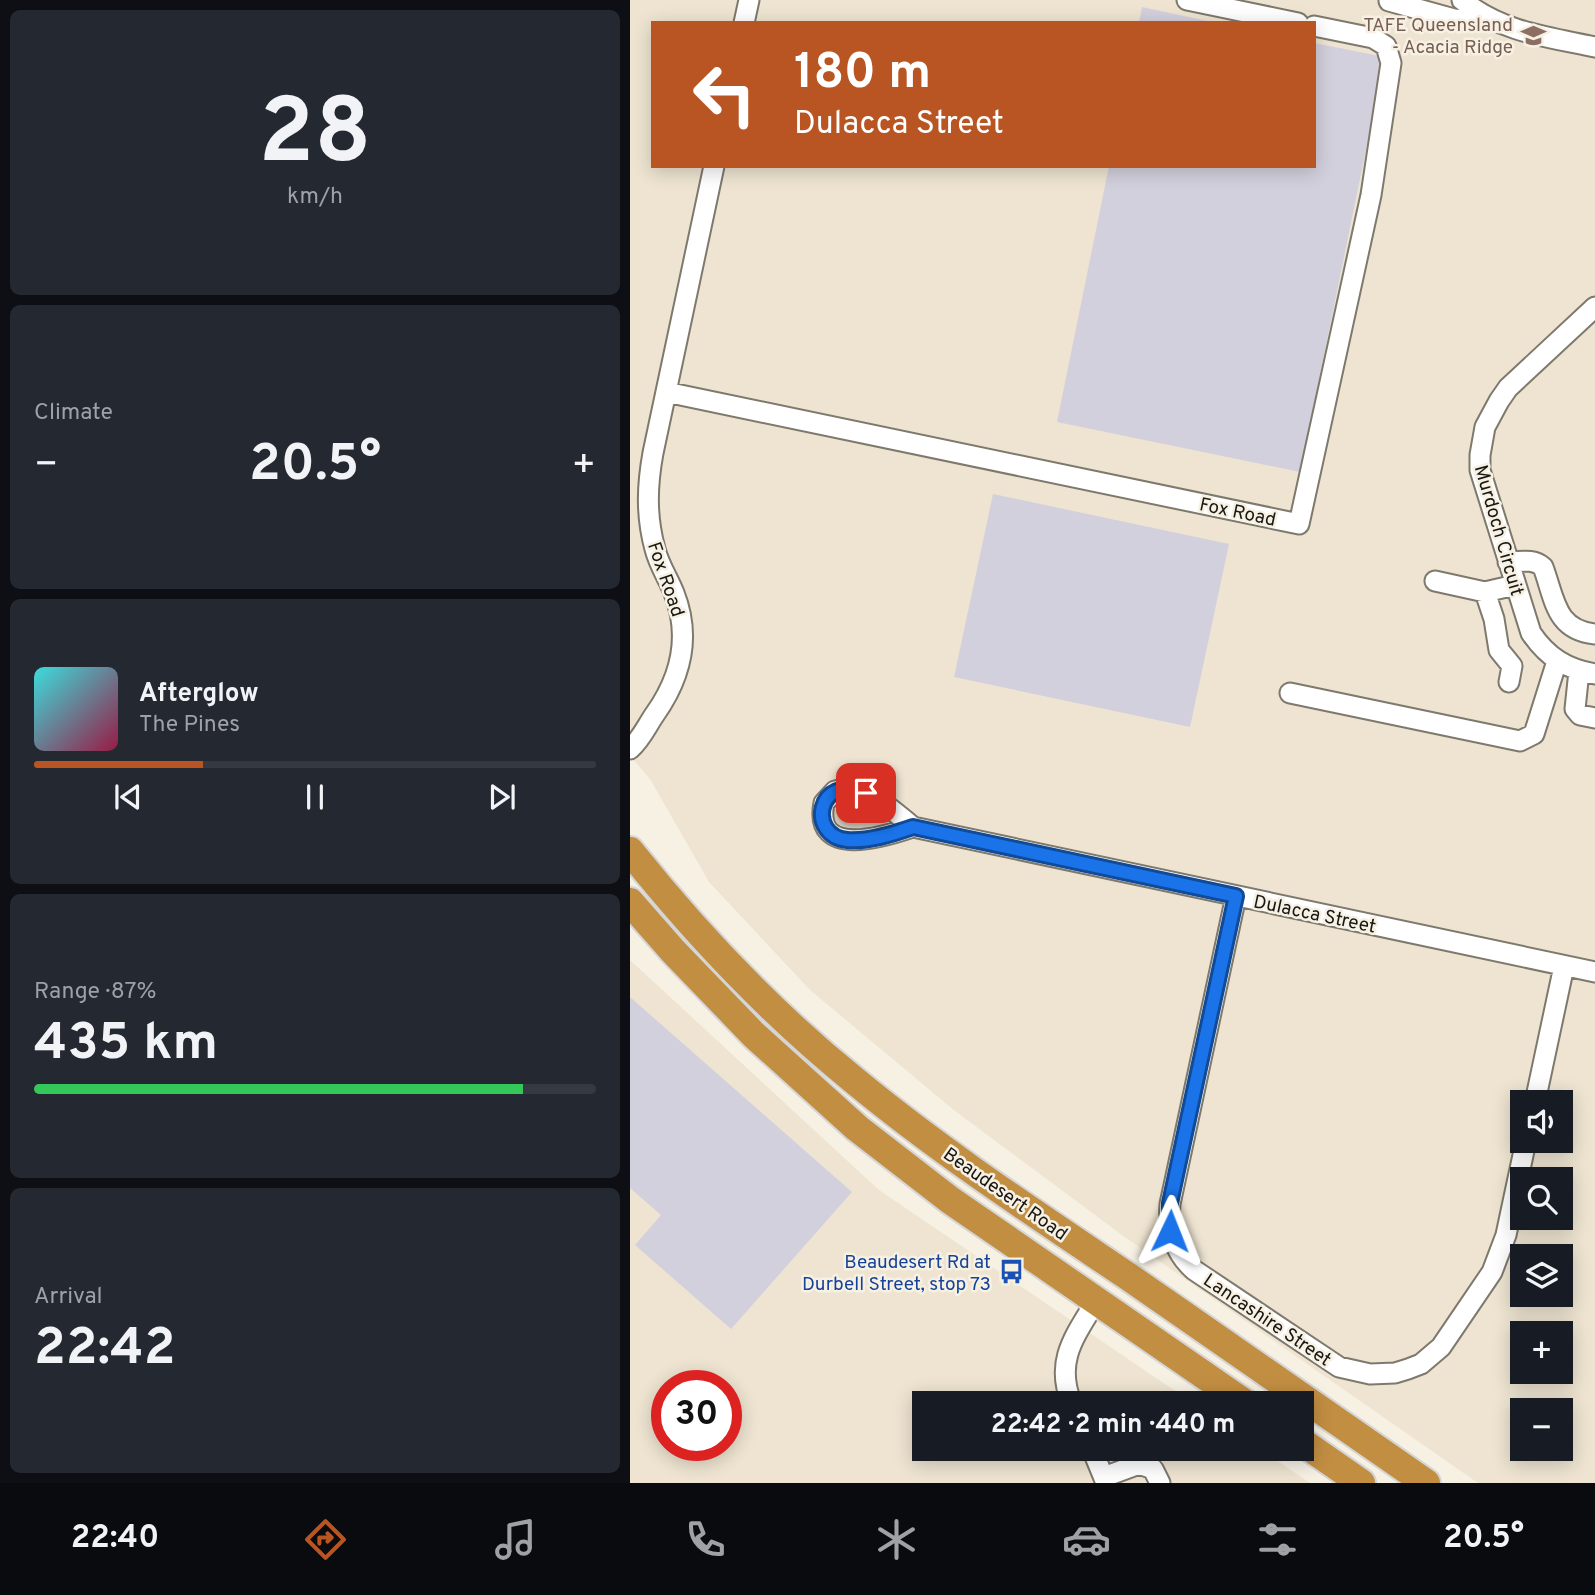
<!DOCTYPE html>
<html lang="en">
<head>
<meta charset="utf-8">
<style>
  body { margin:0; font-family:Overpass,sans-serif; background:#242831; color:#f1f3f6; height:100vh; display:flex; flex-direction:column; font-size:26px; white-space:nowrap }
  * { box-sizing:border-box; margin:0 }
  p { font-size:23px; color:#9ea1a6 }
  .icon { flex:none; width:38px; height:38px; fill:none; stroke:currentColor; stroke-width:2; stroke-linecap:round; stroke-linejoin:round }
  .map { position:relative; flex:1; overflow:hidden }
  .drawer { display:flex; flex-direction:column; gap:10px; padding:10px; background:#0d0f14; width:630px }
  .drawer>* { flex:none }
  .top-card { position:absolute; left:21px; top:21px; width:665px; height:147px; border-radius:0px; box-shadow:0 4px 18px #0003; background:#b95522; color:#fff; overflow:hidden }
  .buttons { position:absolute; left:880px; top:1090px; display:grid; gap:14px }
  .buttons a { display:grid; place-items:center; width:63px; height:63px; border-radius:0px; background:#171b24; box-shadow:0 4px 18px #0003; font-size:35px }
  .speed { position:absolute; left:21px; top:1370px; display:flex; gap:14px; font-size:35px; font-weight:700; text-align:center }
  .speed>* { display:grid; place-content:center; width:91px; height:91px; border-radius:50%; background:#171b24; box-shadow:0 4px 18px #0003; line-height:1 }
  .speed .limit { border:10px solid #d22; background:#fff; color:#111 }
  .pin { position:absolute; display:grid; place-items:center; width:60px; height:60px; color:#fff; margin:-30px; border-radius:14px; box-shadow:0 4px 10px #0006 }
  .me { position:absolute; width:77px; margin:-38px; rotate:2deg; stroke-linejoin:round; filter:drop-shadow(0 0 5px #0008) }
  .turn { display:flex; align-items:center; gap:24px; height:147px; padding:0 28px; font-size:32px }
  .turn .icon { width:91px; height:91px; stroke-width:2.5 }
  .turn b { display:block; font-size:49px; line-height:60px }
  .big { font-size:52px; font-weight:700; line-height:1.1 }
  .drawer .widget { flex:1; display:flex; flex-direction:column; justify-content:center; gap:10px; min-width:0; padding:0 24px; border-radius:10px; background:#242831 }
  .drawer .dial { align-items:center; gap:0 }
  .dial b { font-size:91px; line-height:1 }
  .song { display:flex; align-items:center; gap:21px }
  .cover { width:84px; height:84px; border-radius:10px; background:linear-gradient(135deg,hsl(180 70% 55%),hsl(340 70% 35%)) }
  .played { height:7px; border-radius:4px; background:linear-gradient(90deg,#b95522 30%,#363941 30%) }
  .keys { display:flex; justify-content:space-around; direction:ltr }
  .heat { display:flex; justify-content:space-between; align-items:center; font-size:38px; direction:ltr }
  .charge { height:10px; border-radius:5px; background:linear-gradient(90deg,#34c759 87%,#363941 0) }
  .trip { position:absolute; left:282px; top:1391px; width:402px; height:70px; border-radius:0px; background:#171b24; box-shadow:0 4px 18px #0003; font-weight:700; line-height:70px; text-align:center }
  .dock { display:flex; height:112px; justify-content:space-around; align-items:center; background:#090b0e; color:#9ea1a6 }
  .dock .icon { width:49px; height:49px }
  .dock .current { color:#b95522 }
  .dock b { font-size:32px; color:#f1f3f6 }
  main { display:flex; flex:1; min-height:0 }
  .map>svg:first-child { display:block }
  .built { fill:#eee4d1; fill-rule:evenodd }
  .building { fill:#d3d0dd }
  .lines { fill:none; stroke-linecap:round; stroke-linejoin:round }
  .minor-casing { stroke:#7e796d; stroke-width:23 }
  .highway-casing { stroke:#d6d5d5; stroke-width:32 }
  .minor { stroke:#fff; stroke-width:19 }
  .highway { stroke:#c28e42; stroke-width:28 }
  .route-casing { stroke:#114b97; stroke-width:18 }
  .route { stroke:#1a73e8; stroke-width:12 }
  .labels { text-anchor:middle; stroke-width:5; stroke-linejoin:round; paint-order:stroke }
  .education-label { font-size:19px; fill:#785e54; stroke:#f7f1e4; text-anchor:end }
  .street-label { font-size:19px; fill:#191713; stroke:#f7f1e4 }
  .transit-label { font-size:19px; fill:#164399; stroke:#f7f1e4; text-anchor:end }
</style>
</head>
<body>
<main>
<section class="drawer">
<div class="widget dial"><b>28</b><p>km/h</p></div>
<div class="widget"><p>Climate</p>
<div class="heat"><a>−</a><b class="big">20.5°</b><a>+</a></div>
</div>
<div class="widget">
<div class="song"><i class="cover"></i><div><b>Afterglow</b><p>The Pines</p></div></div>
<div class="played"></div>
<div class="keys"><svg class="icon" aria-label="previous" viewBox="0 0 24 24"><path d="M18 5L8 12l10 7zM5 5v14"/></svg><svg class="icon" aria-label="pause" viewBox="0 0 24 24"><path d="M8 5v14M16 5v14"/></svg><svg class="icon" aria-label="next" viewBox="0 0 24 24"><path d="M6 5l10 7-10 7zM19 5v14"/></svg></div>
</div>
<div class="widget"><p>Range · 87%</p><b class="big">435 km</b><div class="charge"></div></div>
<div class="widget"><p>Arrival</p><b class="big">22:42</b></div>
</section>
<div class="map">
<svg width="965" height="1483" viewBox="0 0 965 1483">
  <rect width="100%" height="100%" fill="#f7f1e4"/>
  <path class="built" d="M0 0H965V1483H848L496 1238 325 1111 180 990 79 882 20 779 0 756ZM23 23H684V166H23ZM892 1102H931V1141H892ZM892 1180H931V1218H892ZM892 1256H931V1295H892ZM892 1334H931V1372H892ZM892 1410H931V1449H892Z
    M0 960 249 1190 563 1403 294 1404V1449H630L680 1483H0ZM37 1386H96V1446H37Z"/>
  <path class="building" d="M512 7 582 22 581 23H509Z
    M684 43 755 57 670 472 427 422 479 166H684Z
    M363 494 599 544 560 727 324 677Z
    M0 997 222 1192 101 1329 5 1245 31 1215 0 1188Z"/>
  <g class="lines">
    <defs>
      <path id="minor" d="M557 0 668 23
        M832 0C871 32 918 37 965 47
        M759 1 824 19 835 20 856 17
        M114 23 119 0
        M965 307 878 388 869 401 855 427 850 455V470L901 633C918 658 937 669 965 674
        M36 392 669 524 741 195 761 63 756 46 743 38 684 26
        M878 562C890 562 903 558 913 567 925 599 925 630 965 634
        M805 581 855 592 885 585
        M855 592 864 619 869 650 882 666 879 682
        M949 671 945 709 950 715 965 718
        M660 693 890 741 904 734 927 661
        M0 749C12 738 16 727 25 714 51 677 61 636 44 593 38 578 29 565 25 549 16 516 17 486 23 453L84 166
        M283 827C254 837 183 859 194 803L205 791C233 781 262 810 283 827L965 972
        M606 896 540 1204C538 1229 544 1252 564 1270L709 1367 740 1374 765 1373 778 1369 791 1364 811 1347 862 1272 876 1235 896 1141
        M905 1102 934 966
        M442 1404C424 1361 445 1336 466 1301
        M462 1449 476 1483
        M474 1477 509 1464 523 1469 530 1483"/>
      <path id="highway" d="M0 851C67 935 142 1014 225 1081 311 1152 404 1213 496 1275 596 1344 695 1414 796 1483
        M0 902 43 951 124 1035 227 1128 320 1200 616 1404
        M672 1442 731 1483"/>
    </defs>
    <use href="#minor" class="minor-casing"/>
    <use href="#highway" class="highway-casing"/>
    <use href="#minor" class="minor"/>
    <use href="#highway" class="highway"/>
  </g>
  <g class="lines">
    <defs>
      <path id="route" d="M236 793C186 773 177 836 217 840 238 842 263 834 283 827L606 896 540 1203V1231"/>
    </defs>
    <use href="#route" class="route-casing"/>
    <use href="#route" class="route"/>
  </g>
  <defs>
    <symbol id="university-bare" viewBox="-9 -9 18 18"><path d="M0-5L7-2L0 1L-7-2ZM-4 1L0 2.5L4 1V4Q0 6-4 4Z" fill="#8d6e63" stroke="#f7f1e4" stroke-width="2.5" paint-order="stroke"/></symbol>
    <symbol id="bus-bare" viewBox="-9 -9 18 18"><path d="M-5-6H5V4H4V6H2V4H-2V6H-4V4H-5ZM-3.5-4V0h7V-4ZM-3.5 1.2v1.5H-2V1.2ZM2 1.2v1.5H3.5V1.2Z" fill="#1a4fb4" stroke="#f7f1e4" stroke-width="2.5" paint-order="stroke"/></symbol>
  </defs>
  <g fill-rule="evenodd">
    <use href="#university-bare" x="886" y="18" width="35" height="35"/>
    <use href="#bus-bare" x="364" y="1254" width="35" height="35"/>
  </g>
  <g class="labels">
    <g class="education-label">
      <text x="883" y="31">TAFE Queensland<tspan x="883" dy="22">- Acacia Ridge</tspan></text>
    </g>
    <g class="street-label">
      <text transform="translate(608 511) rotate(12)" y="7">Fox Road</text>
      <text transform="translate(870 530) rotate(74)" y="7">Murdoch Circuit</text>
      <text transform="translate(37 579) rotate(71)" y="7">Fox Road</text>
      <text transform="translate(685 913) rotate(12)" y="7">Dulacca Street</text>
      <text transform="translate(376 1193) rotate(35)" y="7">Beaudesert Road</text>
      <text transform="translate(638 1319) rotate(34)" y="7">Lancashire Street</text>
    </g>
    <g class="transit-label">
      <text x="361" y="1268">Beaudesert Rd at<tspan x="361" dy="22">Durbell Street, stop 73</tspan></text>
    </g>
  </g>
</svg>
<div class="buttons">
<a><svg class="icon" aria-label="sound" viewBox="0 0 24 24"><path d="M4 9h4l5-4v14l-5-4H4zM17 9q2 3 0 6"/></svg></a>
<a><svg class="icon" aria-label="search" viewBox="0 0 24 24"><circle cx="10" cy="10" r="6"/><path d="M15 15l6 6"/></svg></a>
<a><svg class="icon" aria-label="layers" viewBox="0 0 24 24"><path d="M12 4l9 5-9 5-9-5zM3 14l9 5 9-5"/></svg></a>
<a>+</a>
<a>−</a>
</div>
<div class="speed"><div class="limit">30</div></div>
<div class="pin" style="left:236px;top:793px;background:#d93025"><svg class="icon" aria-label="arrive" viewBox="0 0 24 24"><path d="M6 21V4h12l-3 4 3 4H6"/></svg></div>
<svg class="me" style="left:540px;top:1231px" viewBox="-20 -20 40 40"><path d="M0-17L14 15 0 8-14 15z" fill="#1a73e8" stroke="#fff" stroke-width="4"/></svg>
<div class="trip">22:42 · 2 min · 440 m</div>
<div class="top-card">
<div class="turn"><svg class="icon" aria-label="left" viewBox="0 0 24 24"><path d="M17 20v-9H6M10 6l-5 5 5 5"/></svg><div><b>180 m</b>Dulacca Street</div></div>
</div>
</div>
</main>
<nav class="dock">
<b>22:40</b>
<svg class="icon current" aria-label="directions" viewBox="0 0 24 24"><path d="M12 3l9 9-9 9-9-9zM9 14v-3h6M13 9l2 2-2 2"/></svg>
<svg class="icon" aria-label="music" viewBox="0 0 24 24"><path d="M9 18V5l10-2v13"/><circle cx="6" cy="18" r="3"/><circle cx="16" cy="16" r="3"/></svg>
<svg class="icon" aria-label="phone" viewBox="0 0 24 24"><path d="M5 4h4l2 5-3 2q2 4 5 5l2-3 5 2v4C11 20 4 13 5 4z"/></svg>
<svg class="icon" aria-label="climate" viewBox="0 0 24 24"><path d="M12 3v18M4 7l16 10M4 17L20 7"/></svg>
<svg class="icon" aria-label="car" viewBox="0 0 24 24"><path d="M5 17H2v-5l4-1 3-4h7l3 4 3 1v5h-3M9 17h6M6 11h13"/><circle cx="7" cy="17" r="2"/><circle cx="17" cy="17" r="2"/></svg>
<svg class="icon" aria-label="filters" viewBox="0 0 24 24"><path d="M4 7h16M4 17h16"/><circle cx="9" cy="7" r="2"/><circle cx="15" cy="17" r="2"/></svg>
<b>20.5°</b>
</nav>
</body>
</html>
